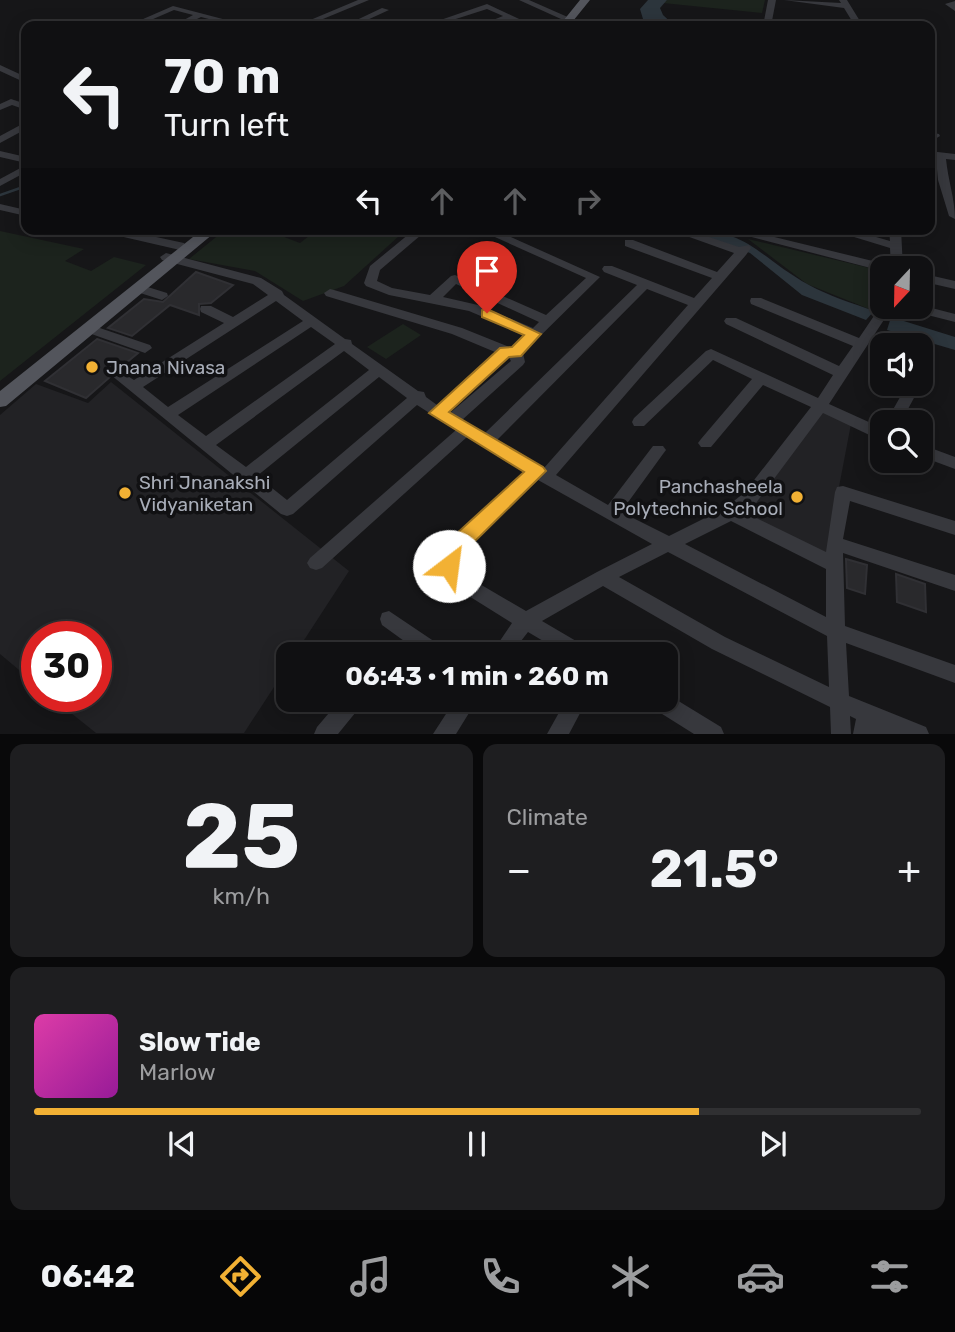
<!DOCTYPE html>
<html lang="en">
<head>
<meta charset="utf-8">
<style>
  body { margin:0; font-family:Rubik,sans-serif; background:#1e1e20; color:#f1f3f6; height:100vh; display:flex; flex-direction:column; font-size:26px; white-space:nowrap }
  * { box-sizing:border-box; margin:0 }
  p { font-size:23px; color:#9c9d9f }
  .icon { flex:none; width:38px; height:38px; fill:none; stroke:currentColor; stroke-width:2; stroke-linecap:round; stroke-linejoin:round }
  .map { position:relative; height:734px; overflow:hidden }
  .panel { display:flex; flex-direction:column; gap:10px; padding:10px; background:#09090a; flex:1 }
  .panel>* { flex:none }
  .guide { position:absolute; left:21px; top:21px; width:914px; height:214px; border-radius:14px; box-shadow:0 4px 18px #0003,0 0 0 2px #303032; background:#101012; color:#f1f3f6; overflow:hidden }
  .needle { width:46px; rotate:202deg }
  .tools { position:absolute; left:870px; top:256px; display:grid; gap:14px }
  .tools a { display:grid; place-items:center; width:63px; height:63px; border-radius:14px; background:#101012; box-shadow:0 4px 18px #0003,0 0 0 2px #303032; font-size:35px }
  .speed { position:absolute; left:21px; top:621px; display:flex; gap:14px; font-size:35px; font-weight:700; text-align:center }
  .speed>* { display:grid; place-content:center; width:91px; height:91px; border-radius:50%; background:#101012; box-shadow:0 4px 18px #0003,0 0 0 2px #303032; line-height:1 }
  .speed .limit { border:10px solid #d22; background:#fff; color:#111 }
  .pin { position:absolute; display:grid; place-items:center; width:60px; height:60px; color:#fff; margin:-72px -30px; border-radius:50% 50% 50% 0; rotate:-45deg; box-shadow:0 0 7px #0007 }
  .pin .icon { rotate:45deg }
  .me { position:absolute; width:77px; margin:-38px; rotate:30deg; stroke-linejoin:round; filter:drop-shadow(0 0 5px #0008) }
  .turn { display:flex; align-items:center; gap:24px; height:147px; padding:0 28px; font-size:32px }
  .turn .icon { width:91px; height:91px; stroke-width:2.5 }
  .turn b { display:block; font-size:49px; line-height:60px }
  .lanes { display:flex; align-items:center; height:66px; padding:0 28px; background:#0003; justify-content:center; gap:35px; direction:ltr }
  .lanes .off { opacity:.35 }
  .big { font-size:52px; font-weight:700; line-height:1.1 }
  .panel .card { flex:1; display:flex; flex-direction:column; justify-content:center; gap:10px; min-width:0; padding:0 24px; border-radius:14px; background:#1e1e20 }
  .panel .dial { align-items:center; gap:0 }
  .dial b { font-size:91px; line-height:1 }
  .song { display:flex; align-items:center; gap:21px }
  .cover { width:84px; height:84px; border-radius:10px; background:linear-gradient(135deg,hsl(320 70% 55%),hsl(300 70% 35%)) }
  .played { height:7px; border-radius:4px; background:linear-gradient(90deg,#f2b134 75%,#303032 75%) }
  .keys { display:flex; justify-content:space-around; direction:ltr }
  .heat { display:flex; justify-content:space-between; align-items:center; font-size:38px; direction:ltr }
  .panel .tiles { flex:1; display:grid; gap:10px; grid-template-columns:1fr 1fr }
  .card:last-child { grid-column:span 2 }
  .trip { position:absolute; left:276px; top:642px; width:402px; height:70px; border-radius:14px; background:#101012; box-shadow:0 4px 18px #0003,0 0 0 2px #303032; font-weight:700; line-height:70px; text-align:center }
  .menu { display:flex; height:112px; justify-content:space-around; align-items:center; background:#060607; color:#9c9d9f }
  .menu .icon { width:49px; height:49px }
  .menu .current { color:#f2b134 }
  .menu b { font-size:32px; color:#f1f3f6 }
  .map>svg:first-child { display:block }
  .built { fill:#222225 }
  .green { fill:#1c231d }
  .water { fill:#2c353c }
  .lines { fill:none; stroke-linecap:round; stroke-linejoin:round }
  .stream { stroke:#2c353c; stroke-width:2.5 }
  .building { fill:#29292c; stroke:#303034; stroke-width:2 }
  .minor { fill:#37383d; fill-rule:evenodd }
  .major { fill:#53555c; fill-rule:evenodd }
  .route { fill:#f2b134; stroke:#9d7322; stroke-width:2 }
  .poi-dot { fill:#f2b134; stroke:#111113; stroke-width:2.5 }
  .labels { text-anchor:middle; stroke-width:7; stroke-linejoin:round; paint-order:stroke }
  .poi-label { font-size:19px; fill:#a8adb8; stroke:#111113; text-anchor:start }
</style>
</head>
<body>
<div class="map">
<svg width="955" height="734" viewBox="0 0 955 734">
  <rect width="100%" height="100%" fill="#161618"/>
  <path class="built" d="M111 382 349 571 295 654H289V664L244 733H96L51 697 96 696V637H37V685L0 654V415L36 384 88 403Z
    M820 409 851 424 826 555 746 513Z"/>
  <path class="green" d="M667 0H765L762 13 663 3Z
    M226 229H263L300 243 318 229H401L399 236 344 286 303 301 255 271 189 259Z
    M0 231 84 249 65 261 91 271 114 257 146 265 0 381Z
    M748 239 882 271V303L874 311 807 284Z
    M403 324 421 335 386 359 367 347Z"/>
  <path class="water" d="M648 0H667L660 8 663 15 675 26H652L643 19 640 9Z
    M684 229C750 229 758 257 809 285 829 296 852 303 874 311L866 320 802 295 750 253Z
    M891 317 955 337V350L887 330Z"/>
  <g class="lines">
    <path class="stream" d="M0 195 26 186
      M237 229 242 230"/>
  </g>
  <path class="building" d="M196 272 233 285 211 303 199 304V315L170 305 132 336 108 328 144 299 163 302Z
    M97 339 138 353 120 368 109 373 110 377 86 398 45 381Z
    M846 559 867 565 865 594 847 588Z
    M896 574 925 584 926 612 897 602Z"/>
  <g class="lines">
    <path class="minor" d="M358 0H369L306 26H296Z
      M519 0H529L579 22 572 24Z
      M768 0H776L771 26H763Z
      M784 0 841 3 839 0H847L863 26H855L844 8Z
      M955 1V11L945 4Z
      M487 4 534 26H524L510 19 489 26H478L503 16 487 9 434 26H423Z
      M173 6 238 23 235 26H226L228 24 201 17 183 26H173L193 15 174 10 137 26H127Z
      M382 8 389 10 354 26H344Z
      M387 19H393L405 26H395L387 23Z
      M677 23 689 24 690 26H674Z
      M0 65 26 77V83L0 71Z
      M11 99 26 104V110L12 105 0 110V104Z
      M929 113 935 115V119H929Z
      M26 122V129L0 143V136Z
      M929 132 939 134 940 136 935 139 929 138Z
      M0 151 26 157V163L0 157Z
      M929 151 955 154V160L946 159C948 180 955 199 955 219L949 216 938 180 936 158 929 157Z
      M26 165V172L0 186V179Z
      M0 204 26 210V216L0 210Z
      M96 229H119L184 243 186 246 180 250 102 232Z
      M415 229H428L380 270 377 281 392 288 430 295 451 276 455 275 546 315 586 278 477 229H493L600 277 523 353 525 362 523 365 462 420 485 433 637 285 604 272 602 269 604 266H612L694 298 712 278 625 246V240H633L717 272 734 253 667 229H685L739 247 749 245 751 248 746 255 556 475 608 505 653 446H663L666 450 663 454 621 512 669 536 725 508 744 493 811 407 763 385 711 447H701L698 443 701 439 752 379 713 360 644 426H634L632 422 634 418 706 351 711 349 818 398 833 375 726 324 724 321 726 318H736L839 366 853 346 751 304 750 301 751 298H761L859 338 882 304V306H893L829 404 882 428V441L823 413 756 503 744 512 826 552 835 492 837 487 843 486 955 521V535L850 501 843 539 955 575V591L843 553 845 626 955 665V683L846 643 849 696 926 727 929 734H853L856 719 850 716 851 734H831L830 707 712 649 603 586 542 621 588 648 590 654H565L528 632 511 654H491L512 623 448 583 440 566 456 536 526 472 467 437 322 568 316 570 310 568 307 563 310 558 456 430 417 405 293 514 287 516 281 514 111 375 118 370 134 380 224 323 201 312 200 309 201 306H211L233 317 268 295 253 284 162 260 160 257 166 253 261 278 282 291 284 295 345 339 351 340 352 344 418 391 424 392 426 397 437 405 495 352 452 334 326 296 324 293 330 289 334 290 462 328 512 348 525 335 469 311 389 295 366 286 364 283 370 266ZM456 284 539 322 533 328 478 305 443 297ZM647 289 688 305 544 468 497 440ZM276 301 303 321 168 407 143 387ZM311 327 335 344 206 436 178 415ZM344 351 369 370 246 467 216 445ZM508 356 511 361 450 413 448 412ZM379 377 407 398 287 500 257 476ZM538 480 652 544 597 572 526 611 461 573 458 566 468 546ZM731 521 826 569V617L685 544ZM668 552 827 636 829 687 725 637 619 577Z
      M721 229H742L889 265 891 268 890 248 828 229H848L890 241 889 229H901L903 268H882V271Z
      M920 273 955 281V289L920 281Z
      M138 284 167 293 168 296 162 300 134 291 132 288Z
      M920 305 955 314V322L904 309 903 306Z
      M88 324 150 345 152 348 145 353 83 331 81 328Z
      M924 362 931 367 925 376 920 378V363Z
      M920 380 922 383 901 422H886L908 383H920Z
      M920 444 955 457V469L920 456Z
      M389 611 444 648 446 654H422L382 625 380 619 382 613Z
      M667 694 721 727 724 734H694L651 707 648 700H667Z
      M340 700H363L360 707 338 734H314L317 727Z
      M455 700H477L456 734H433Z
      M566 700H587L569 734H547Z"/>
    <path class="major" d="M580 0H590L569 26H559Z
      M203 229H219L6 406 0 407V391Z"/>
  </g>
  <path class="route" d="M487 309 541 334 521 356 509 357 449 412 543 467 546 471 469 547 456 572 449 575 442 572 439 566 455 535 524 472 429 413 500 348 512 347 524 335 482 317V310Z"/>
  <g class="poi-dot">
    <circle cx="92" cy="367" r="7"/>
    <circle cx="125" cy="493" r="7"/>
    <circle cx="797" cy="497" r="7"/>
  </g>
  <g class="labels">
    <g class="poi-label">
      <text x="106" y="374">Jnana Nivasa</text>
      <text x="139" y="489">Shri Jnanakshi<tspan x="139" dy="22">Vidyaniketan</tspan></text>
      <text x="783" y="493" text-anchor="end">Panchasheela<tspan x="783" dy="22">Polytechnic School</tspan></text>
    </g>
  </g>
</svg>
<div class="tools">
<a><svg class="needle" viewBox="-14 -14 28 28"><path d="M0-13l5 13h-10z" fill="#e53935"/><path d="M0 13l5-13h-10z" fill="#9c9d9f"/></svg></a>
<a><svg class="icon" aria-label="sound" viewBox="0 0 24 24"><path d="M4 9h4l5-4v14l-5-4H4zM17 9q2 3 0 6"/></svg></a>
<a><svg class="icon" aria-label="search" viewBox="0 0 24 24"><circle cx="10" cy="10" r="6"/><path d="M15 15l6 6"/></svg></a>
</div>
<div class="speed"><div class="limit">30</div></div>
<div class="pin" style="left:487px;top:313px;background:#d93025"><svg class="icon" aria-label="arrive" viewBox="0 0 24 24"><path d="M6 21V4h12l-3 4 3 4H6"/></svg></div>
<svg class="me" style="left:449px;top:566px" viewBox="-20 -20 40 40"><circle r="19" fill="#fff"/><path d="M0-13L10 11 0 6-10 11z" fill="#f2b134"/></svg>
<div class="trip">06:43 · 1 min · 260 m</div>
<div class="guide">
<div class="turn"><svg class="icon" aria-label="left" viewBox="0 0 24 24"><path d="M17 20v-9H6M10 6l-5 5 5 5"/></svg><div><b>70 m</b>Turn left</div></div>
<div class="lanes"><svg class="icon" aria-label="left" viewBox="0 0 24 24"><path d="M17 20v-9H6M10 6l-5 5 5 5"/></svg><svg class="icon off" aria-label="ahead" viewBox="0 0 24 24"><path d="M12 20V5M6 11l6-6 6 6"/></svg><svg class="icon off" aria-label="ahead" viewBox="0 0 24 24"><path d="M12 20V5M6 11l6-6 6 6"/></svg><svg class="icon off" aria-label="right" viewBox="0 0 24 24"><path d="M7 20v-9h11M14 6l5 5-5 5"/></svg></div>
</div>
</div>
<section class="panel">
<div class="tiles">
<div class="card dial"><b>25</b><p>km/h</p></div>
<div class="card"><p>Climate</p>
<div class="heat"><a>−</a><b class="big">21.5°</b><a>+</a></div>
</div>
<div class="card">
<div class="song"><i class="cover"></i><div><b>Slow Tide</b><p>Marlow</p></div></div>
<div class="played"></div>
<div class="keys"><svg class="icon" aria-label="previous" viewBox="0 0 24 24"><path d="M18 5L8 12l10 7zM5 5v14"/></svg><svg class="icon" aria-label="pause" viewBox="0 0 24 24"><path d="M8 5v14M16 5v14"/></svg><svg class="icon" aria-label="next" viewBox="0 0 24 24"><path d="M6 5l10 7-10 7zM19 5v14"/></svg></div>
</div>
</div>
</section>
<nav class="menu">
<b>06:42</b>
<svg class="icon current" aria-label="directions" viewBox="0 0 24 24"><path d="M12 3l9 9-9 9-9-9zM9 14v-3h6M13 9l2 2-2 2"/></svg>
<svg class="icon" aria-label="music" viewBox="0 0 24 24"><path d="M9 18V5l10-2v13"/><circle cx="6" cy="18" r="3"/><circle cx="16" cy="16" r="3"/></svg>
<svg class="icon" aria-label="phone" viewBox="0 0 24 24"><path d="M5 4h4l2 5-3 2q2 4 5 5l2-3 5 2v4C11 20 4 13 5 4z"/></svg>
<svg class="icon" aria-label="climate" viewBox="0 0 24 24"><path d="M12 3v18M4 7l16 10M4 17L20 7"/></svg>
<svg class="icon" aria-label="car" viewBox="0 0 24 24"><path d="M5 17H2v-5l4-1 3-4h7l3 4 3 1v5h-3M9 17h6M6 11h13"/><circle cx="7" cy="17" r="2"/><circle cx="17" cy="17" r="2"/></svg>
<svg class="icon" aria-label="filters" viewBox="0 0 24 24"><path d="M4 7h16M4 17h16"/><circle cx="9" cy="7" r="2"/><circle cx="15" cy="17" r="2"/></svg>
</nav>
</body>
</html>
